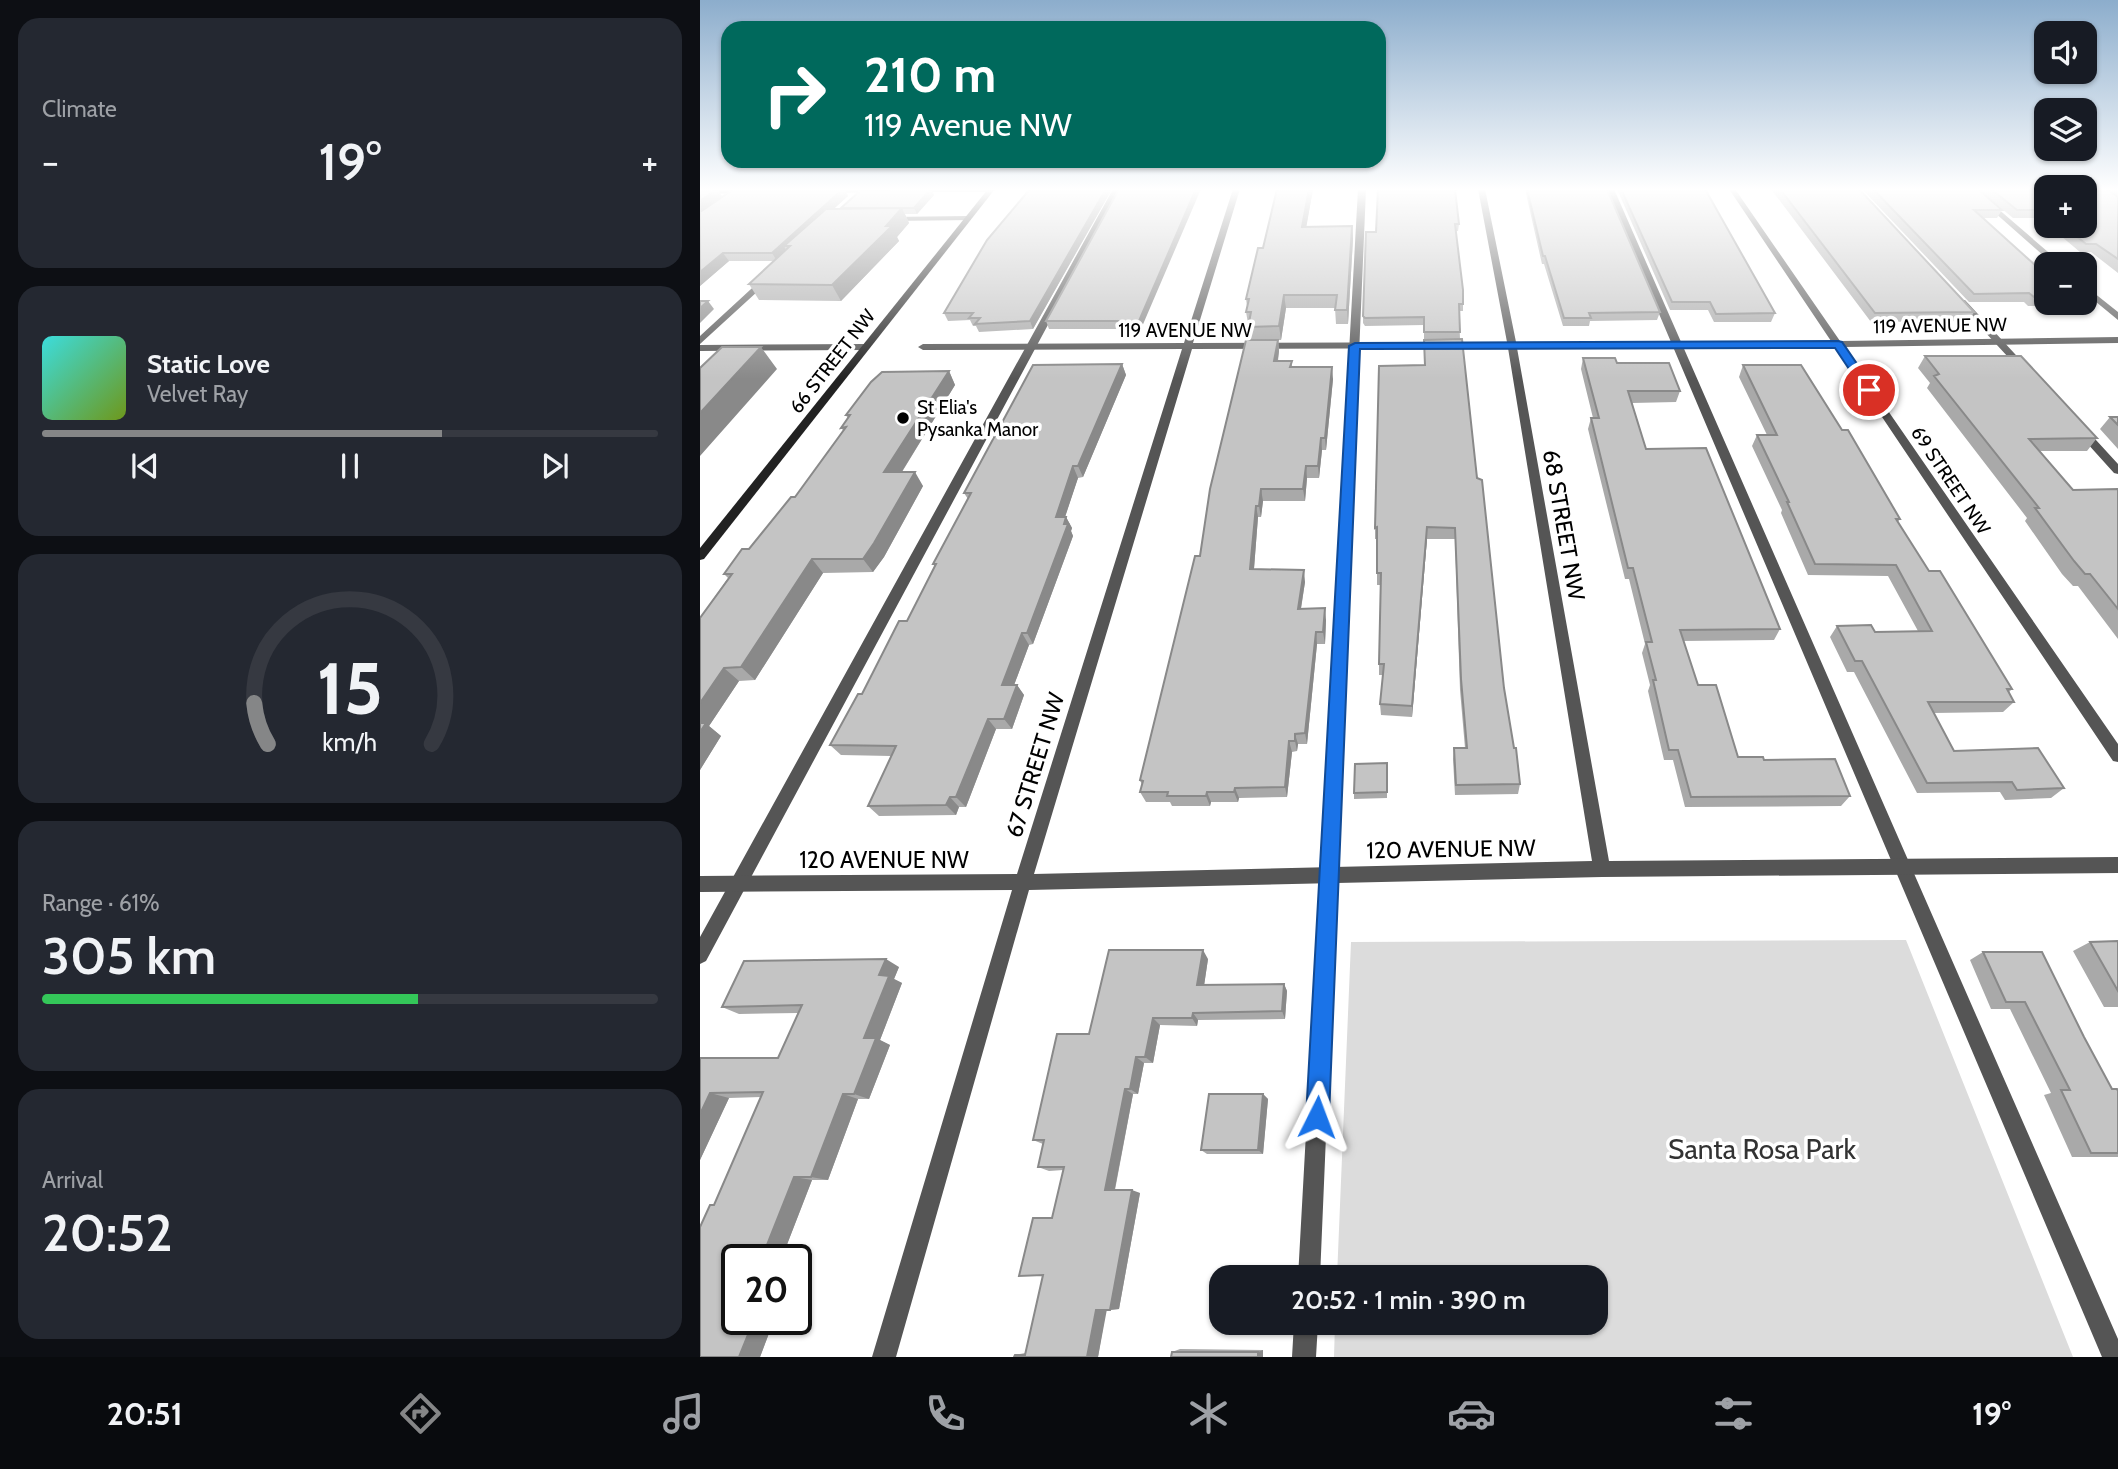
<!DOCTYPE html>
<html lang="en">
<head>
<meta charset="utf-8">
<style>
  body { margin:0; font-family:Cabin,sans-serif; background:#242831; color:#f1f3f6; height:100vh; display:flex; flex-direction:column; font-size:26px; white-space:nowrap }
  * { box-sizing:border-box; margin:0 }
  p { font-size:23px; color:#9ea1a6 }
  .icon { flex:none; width:38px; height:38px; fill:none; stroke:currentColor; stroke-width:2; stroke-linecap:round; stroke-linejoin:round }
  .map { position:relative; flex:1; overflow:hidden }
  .side { display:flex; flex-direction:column; gap:18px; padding:18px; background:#0d0f14; width:700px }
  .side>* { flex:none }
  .hud { position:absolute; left:21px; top:21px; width:665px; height:147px; border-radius:21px; box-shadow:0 2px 5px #0004; background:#00695c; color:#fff; overflow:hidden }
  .controls { position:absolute; left:1334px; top:21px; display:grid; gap:14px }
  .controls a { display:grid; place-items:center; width:63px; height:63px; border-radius:14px; background:#171b24; box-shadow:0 2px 5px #0004; font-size:35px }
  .speed { position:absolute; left:21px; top:1244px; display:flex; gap:14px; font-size:35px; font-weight:700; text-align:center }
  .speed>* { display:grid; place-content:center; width:91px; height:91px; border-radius:50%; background:#171b24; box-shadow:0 2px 5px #0004; line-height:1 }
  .speed .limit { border:4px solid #111; border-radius:10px; background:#fff; color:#111 }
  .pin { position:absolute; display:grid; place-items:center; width:60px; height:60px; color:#fff; margin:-30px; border:4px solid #fff; border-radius:50%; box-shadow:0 2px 7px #0007 }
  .me { position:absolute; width:77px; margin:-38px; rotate:3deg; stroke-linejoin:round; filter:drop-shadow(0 0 5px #0008) }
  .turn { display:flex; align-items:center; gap:24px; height:147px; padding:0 28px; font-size:32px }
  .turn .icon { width:91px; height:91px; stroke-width:2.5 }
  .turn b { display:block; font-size:49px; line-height:60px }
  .big { font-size:52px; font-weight:600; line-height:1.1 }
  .side .card { flex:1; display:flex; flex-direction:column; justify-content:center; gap:10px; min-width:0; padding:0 24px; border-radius:21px; background:#242831 }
  .side .dial { align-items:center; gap:0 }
  .dial svg { height:182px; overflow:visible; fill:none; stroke:#363941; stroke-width:7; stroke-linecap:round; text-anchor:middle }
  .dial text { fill:#f1f3f6; stroke:none }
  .song { display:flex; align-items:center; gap:21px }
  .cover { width:84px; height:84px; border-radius:10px; background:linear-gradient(135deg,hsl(180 70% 55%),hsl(80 70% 35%)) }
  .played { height:7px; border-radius:4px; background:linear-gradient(90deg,#858687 65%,#363941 65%) }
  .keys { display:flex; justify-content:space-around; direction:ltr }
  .heat { display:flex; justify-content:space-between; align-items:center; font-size:38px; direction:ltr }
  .charge { height:10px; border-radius:5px; background:linear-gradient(90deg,#34c759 61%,#363941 0) }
  .trip { position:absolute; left:509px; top:1265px; width:399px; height:70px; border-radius:21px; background:#171b24; box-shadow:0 2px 5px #0004; font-weight:600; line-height:70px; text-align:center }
  .menu { display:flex; height:112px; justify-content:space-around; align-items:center; background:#090b0e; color:#9ea1a6 }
  .menu .icon { width:49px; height:49px }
  .menu .current { color:#858687 }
  .menu b { font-size:32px; color:#f1f3f6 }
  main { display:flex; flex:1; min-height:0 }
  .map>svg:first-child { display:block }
  .green { fill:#dcdcdc }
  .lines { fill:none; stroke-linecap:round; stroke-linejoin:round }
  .lane { fill:#555; fill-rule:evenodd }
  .street { fill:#555; fill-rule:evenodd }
  .secondary { fill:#222; fill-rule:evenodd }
  .wall { fill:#a9a9a9 }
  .shaded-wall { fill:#898989 }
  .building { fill:#c4c4c4; stroke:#898989; stroke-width:2 }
  .route { fill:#1a73e8; stroke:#114b97; stroke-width:2 }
  .poi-dot { fill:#000; stroke:#fff; stroke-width:2.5 }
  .labels { text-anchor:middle; stroke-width:7; stroke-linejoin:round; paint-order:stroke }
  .far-street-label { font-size:19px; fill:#000; stroke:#fff }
  .far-poi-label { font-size:19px; fill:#000; stroke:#fff; text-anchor:start }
  .street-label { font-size:23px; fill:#000; stroke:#fff }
  .near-park-label { font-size:28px; fill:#333; stroke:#fff }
</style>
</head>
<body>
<main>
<section class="side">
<div class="card"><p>Climate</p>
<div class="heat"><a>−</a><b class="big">19°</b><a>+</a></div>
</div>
<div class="card">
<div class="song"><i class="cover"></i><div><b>Static Love</b><p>Velvet Ray</p></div></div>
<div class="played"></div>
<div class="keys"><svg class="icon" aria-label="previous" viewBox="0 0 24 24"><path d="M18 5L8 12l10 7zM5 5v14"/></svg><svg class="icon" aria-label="pause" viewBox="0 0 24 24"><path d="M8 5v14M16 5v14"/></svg><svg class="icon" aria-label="next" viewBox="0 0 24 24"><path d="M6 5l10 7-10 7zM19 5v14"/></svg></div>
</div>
<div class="card dial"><svg viewBox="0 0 100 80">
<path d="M14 69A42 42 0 1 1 86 69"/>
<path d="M14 69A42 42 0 0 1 8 51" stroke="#858687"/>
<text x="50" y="56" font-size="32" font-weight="700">15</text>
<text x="50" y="72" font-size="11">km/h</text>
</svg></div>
<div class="card"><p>Range · 61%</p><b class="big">305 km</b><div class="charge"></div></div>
<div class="card"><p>Arrival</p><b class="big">20:52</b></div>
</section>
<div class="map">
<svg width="1418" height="1357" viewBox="0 0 1418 1357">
  <rect width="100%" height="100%" fill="#fff"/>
  <path class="green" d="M1206 940 1373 1357H634L635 1323H896V1278L637 1277 651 942Z"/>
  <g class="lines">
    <path class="lane" d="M51 189 48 193 0 194V190Z
      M125 189H180L181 190 177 192 128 193Z
      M212 189H294L295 190 291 192H215Z
      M413 189H421L6 961 0 964V937Z
      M658 189H666L620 1278H598Z
      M906 189H914L1418 1339V1357H1402Z
      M268 216H271V220L189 221 185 219 189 217Z
      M63 278 70 280 0 344V336Z
      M1259 300H1265L1327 367V371H1321L1259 304Z
      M1381 427 1385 428 1418 464V474L1414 473 1377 432 1376 430Z
      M594 1323H618L616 1357H592Z"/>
    <path class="street" d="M533 189H540L493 343 807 342 778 189H785L816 342 1131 341 1029 189H1035L1140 341 1418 337V343L1144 347 1418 744V762L1413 761 1135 347 817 348 909 861 1418 857V873L902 877 329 890 196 1357H172L312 890 0 892V876L317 874 482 349 223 350 218 347 223 344 484 343ZM808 348 892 861 334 874 492 349Z
      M1268 189H1275L1362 264H1353Z
      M1384 285 1418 312V320L1384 292Z
      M0 345 165 344 170 347 165 350 0 351Z"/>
    <path class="secondary" d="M288 189H295L4 559 0 560V548Z"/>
  </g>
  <path class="wall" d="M34 189H145L148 196 134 208H142L231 189 234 195 217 214H205L209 223 197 237 199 241 141 301 59 300 49 284 73 261H29L0 286 22 196Z
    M330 189H412L333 329 279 332 276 326H273L270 320 248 321 244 313Z
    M419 189 441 329H349L346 321Z
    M577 189H613L606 227 652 226 653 239 648 324H636L635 308H586L581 340H578L579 351 578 361H592V367L633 379 626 450H622L619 478H607L605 501H563L561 517H558L554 569 605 582 601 609 626 620 625 644H617L607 744H598L597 751 592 752 587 797 539 798 538 802H511L510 806H472L470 802H446L440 792 442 785 440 780 500 556 551 340 546 312 547 306 546 299 563 248Z
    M825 189H907L960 312 957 320 890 321 889 326H863L844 264H842Z
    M917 189H1005L1075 313 1071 322H1014L1008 310H970Z
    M1071 189H1159L1274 312 1269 321 1171 322Z
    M1162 189H1278L1302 210 1297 218H1283L1346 275V303H1367L1364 306H1328L1324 302H1269Z
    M1278 189H1346V223L1339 218H1313Z
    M1384 189H1418V273L1391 252H1380L1349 226H1384Z
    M759 224 758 231H756L763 290V311H759L760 339 804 688 820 784 818 794 755 795 753 759 754 748H765L760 690 755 539H727L712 717 681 715 680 704 683 675H679V664L681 585H677V539H675V528L724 365V325L665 326 663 323V316L676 232Z
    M1225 356 1397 438 1387 451H1340L1373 490 1418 489V639L1378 586H1373L1362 574 1325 521 1327 518 1227 388 1230 383 1218 368Z
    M883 358 917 363 980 391 976 402 932 403 946 449 1080 629 1074 640 983 641 998 685 1038 757 1064 760 1150 796 1141 806 985 807 973 760H964L948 691 950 685 942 653 945 644 929 579H925L888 429 891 418H893L881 369Z
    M422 364 426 375 383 477 378 478 365 517H366L372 528 371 531 373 536 333 644 329 645 314 685H317L324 695 312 729H296L266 807H259L256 815 179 816 168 806 191 756 141 755 130 745 207 621 235 567 233 564 268 499 264 493Z
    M1043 365 1142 430 1200 519 1198 522 1229 571 1312 689 1309 692 1314 702 1303 712 1233 713 1254 751 1364 788 1351 798 1305 800 1300 792 1217 793 1154 672H1147L1130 637 1137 626 1175 632 1218 631 1188 576 1108 575 1081 513 1082 510 1052 446 1057 435H1067L1039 377Z
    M249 371 255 385 202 472 223 486 184 557 173 572 123 573 55 680 39 681 9 726 21 736 0 770V618L28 578 24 574 49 549 95 497 144 431 141 428 148 419 146 415Z
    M1410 417H1418V449L1400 429Z
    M687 763V798L654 799V793Z
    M1418 941V1007H1404L1373 951 1390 942Z
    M1283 952 1384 1037 1412 1089 1418 1091V1157H1372L1344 1095 1351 1093 1310 1009H1291L1270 960Z
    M508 959 504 985 584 984 587 991 585 1019 498 1020 497 1026 460 1025 453 1063H444L438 1094H433L415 1190 440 1193 419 1309 406 1310 398 1357H314L315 1355 325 1353 343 1276H319L352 1218 363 1170 349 1171 338 1167 343 1144 333 1140 389 1034Z
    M199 967 194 979 202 983 180 1040 190 1045 169 1099H158L128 1180H112L81 1260H37V1320H74L60 1357H0L14 1205 61 1097 29 1098 0 1160V1058H78L98 1013 39 1014 22 1007Z
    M563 1094 568 1099 563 1154H507L501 1150Z
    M480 1349 563 1350V1357H471L472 1352Z"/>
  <path class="shaded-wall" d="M17 189 22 196 0 213V201Z
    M143 189H145L148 196 91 248 90 246H84L87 252 77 261 72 253Z
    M231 189 234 195 217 214 214 208Z
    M406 189H412L333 329 330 321Z
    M496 189H501L441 329 439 321Z
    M609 189H613L604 240 602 227Z
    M202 208 209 223 197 237 199 241 141 301 132 285Z
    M652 226 653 239 648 324 647 310Z
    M23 253 29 261 0 286V272Z
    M584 295 586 308 581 340 579 326Z
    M8 301 14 309 0 323V308Z
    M578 340 579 351 576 372 574 361Z
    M61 347 77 369 0 456V413Z
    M422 364 426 375 383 477 378 466Z
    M632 367 633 379 626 450 625 438Z
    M249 371 255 385 193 486 184 472Z
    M621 438 622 450 619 478 618 466Z
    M373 466 378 478 361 529 356 517Z
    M606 466 607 478 605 501 603 489Z
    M215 472 223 486 184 557 173 572 163 559Z
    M561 489 563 501 561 517 559 506Z
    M556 506 558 517 553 581 550 569Z
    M366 517 372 528 371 531 373 536 333 644 327 633Z
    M727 527V539L712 717V706Z
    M112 559 123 573 55 680 41 667Z
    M604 570 605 582 599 620 598 609Z
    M625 608 626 620 625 644 623 632Z
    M616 632 617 644 607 744 605 733Z
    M322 633 329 645 310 696 302 685Z
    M24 668 39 681 9 726 21 736 0 770V703Z
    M317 685 324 695 312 729 304 719Z
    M288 719 296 729 266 807 256 797Z
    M595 734 598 744 597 751 595 741Z
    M589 741 592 752 587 797 585 787Z
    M535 788 539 798 538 802 534 792Z
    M507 792 511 802 510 806 506 796Z
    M250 797 259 807 256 815 246 805Z
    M503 950 508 959 503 993 497 985Z
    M186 959 199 967 194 979 202 983 180 1040 190 1045 169 1099 154 1094 164 1038 179 975Z
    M584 984 587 991 585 1019 582 1011Z
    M493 1013 498 1020 497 1026 492 1018Z
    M453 1018 460 1025 453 1063 445 1057Z
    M436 1057 444 1063 438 1094 430 1089Z
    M425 1089 433 1094 414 1193 405 1190Z
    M10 1093 29 1098 0 1160V1114Z
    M143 1094 158 1099 128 1180 111 1177Z
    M563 1094 568 1099 563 1154 558 1150Z
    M94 1177 112 1180 81 1260H61Z
    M432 1190 440 1193 419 1309 410 1310Z
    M407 1309 398 1357H387L396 1310Z
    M54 1320H74L60 1357H39Z
    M563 1350V1357H558V1352Z"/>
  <path class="building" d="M0 189H17L0 201Z
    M34 189H143L72 253H23L0 272V212Z
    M231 189 214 208H141L161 190Z
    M330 189H406L330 321 275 324 280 318H269L273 313H244L287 240Z
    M419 189H496L439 321H346Z
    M577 189H609L602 227 652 226 647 310H635L637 295H584L579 326 548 327 551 312H546L549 299H546L558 248H563Z
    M678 189H755L759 224H755L763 290V304H759L760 332H724V317L665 318 663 316 666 232H676Z
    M827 189H907L960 312 889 313 891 318H864L845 256H843Z
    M921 189H1005L1075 313 1016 314 1010 302H972Z
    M1080 189H1159L1274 312 1175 313Z
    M1173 189H1278L1302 210H1274L1346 275V297H1334L1329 293 1274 294Z
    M1291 189H1346V211L1344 210H1317Z
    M1384 189H1406L1418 197V259L1396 244H1386L1364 226H1384Z
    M202 208 186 226H192L132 285 49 284 90 246H84L126 209Z
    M0 301H8L0 308Z
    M762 339 777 478 782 480 804 688 814 748H816L820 784 756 785 754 748H767L761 679 755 528 727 527 712 706 680 704 684 664H679L681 573H677V527L675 528 679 366 725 365 724 340Z
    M546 340H578L574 361H592L590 367H632L625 438H621L618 466H606L603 489H561L559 506H556L550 569 604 570 598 609 625 608 623 632H616L605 733 595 734V741H589L585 787 535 788 534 792H507L506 796H467L468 792H440L443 781 440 780 495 556H500L510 489Z
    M22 347H61L0 413V368Z
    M1225 356H1321L1397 438 1329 439 1373 490 1418 489V609L1390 574H1385L1374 561 1335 508H1339L1234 376 1239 374Z
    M883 358H915L917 363H969L980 391H928L946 449 1006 448 1080 629 980 630 998 685H1016L1038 757H1063L1064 760 1135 759 1150 796 991 797 978 750H969L953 680H956L946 642H952L933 568H928L891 418H899Z
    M422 364 378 466H373L356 517H366L364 524H368L327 633H322L302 685H317L304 719H288L256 797H250L246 805 168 806 196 746 130 745 158 694H162L199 621H207L236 564H233L271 493H264L333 365Z
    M1043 365H1101L1142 430H1148L1200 519H1196L1229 571H1240L1312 689H1307L1314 702H1228L1254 751 1338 748 1364 788 1317 790 1312 782 1227 783 1162 661H1155L1137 626 1171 625 1175 632 1232 631 1196 565 1115 564 1087 502H1089L1057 435H1077Z
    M249 371 184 472H215L174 543 163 559H112L41 667 24 668 0 703V618L32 574H24L42 549H49L91 497H95L146 427 141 428 150 415H146L171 382 182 372Z
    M1410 417H1418V425Z
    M0 723H6L0 732Z
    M687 763V792L654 793 655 764Z
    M1418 941V991L1390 942Z
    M409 950H503L497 985 584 984 582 1011 493 1013 492 1018H453L445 1057H436L430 1089H425L405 1190H432L410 1310H396L387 1357H314L315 1355H325L343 1275 319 1276 333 1218H352L364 1167H338L344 1140H333L357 1034H389Z
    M1283 952H1342L1384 1037 1412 1089H1417L1418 1091V1153H1391L1361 1090H1370L1325 1002H1306Z
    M186 959 179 975 189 976 164 1038H176L154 1094H143L111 1177H94L61 1260H37V1320H54L39 1357H0V1227L10 1205H14L63 1092 10 1093 0 1114V1058H78L102 1005 22 1007 44 961Z
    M509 1094H563L558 1150H501Z
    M472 1352H558V1357H471Z"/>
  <linearGradient id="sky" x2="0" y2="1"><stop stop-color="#8cadcc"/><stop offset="0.5" stop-color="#fff"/><stop offset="1" stop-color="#fff" stop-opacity="0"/></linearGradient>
  <rect width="1418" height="379" fill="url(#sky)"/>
  <path class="route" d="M1138 341 1142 342 1175 390 1173 393H1165L1135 348 660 349 629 1117 625 1125 617 1129 609 1125 606 1117 649 346 655 343Z"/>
  <circle class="poi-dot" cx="203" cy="418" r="7"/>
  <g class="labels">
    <g class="far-street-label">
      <text transform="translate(1240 325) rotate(-1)" y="7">119 AVENUE NW</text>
      <text x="485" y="337">119 AVENUE NW</text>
      <text transform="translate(132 361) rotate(-52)" y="7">66 STREET NW</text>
      <text transform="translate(1251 480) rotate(56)" y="7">69 STREET NW</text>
    </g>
    <g class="far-poi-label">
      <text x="217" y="414">St Elia's<tspan x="217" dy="22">Pysanka Manor</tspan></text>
    </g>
    <g class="street-label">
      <text transform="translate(864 525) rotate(80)" y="8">68 STREET NW</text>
      <text transform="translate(335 765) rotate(-73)" y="8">67 STREET NW</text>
      <text transform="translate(751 849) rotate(-1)" y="8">120 AVENUE NW</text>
      <text x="184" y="868">120 AVENUE NW</text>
    </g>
    <g class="near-park-label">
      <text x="1062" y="1159">Santa Rosa Park</text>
    </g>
  </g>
</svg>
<div class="controls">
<a><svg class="icon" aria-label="sound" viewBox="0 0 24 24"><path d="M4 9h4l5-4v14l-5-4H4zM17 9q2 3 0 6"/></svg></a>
<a><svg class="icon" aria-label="layers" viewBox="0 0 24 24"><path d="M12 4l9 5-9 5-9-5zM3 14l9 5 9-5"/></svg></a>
<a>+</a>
<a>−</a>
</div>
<div class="speed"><div class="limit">20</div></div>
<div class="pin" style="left:1169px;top:390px;background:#d93025"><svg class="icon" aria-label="arrive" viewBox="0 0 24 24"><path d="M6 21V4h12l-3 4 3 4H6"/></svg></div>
<svg class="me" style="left:617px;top:1117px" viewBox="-20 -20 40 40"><path d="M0-17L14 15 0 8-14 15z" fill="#1a73e8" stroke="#fff" stroke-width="4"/></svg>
<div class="trip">20:52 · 1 min · 390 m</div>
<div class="hud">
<div class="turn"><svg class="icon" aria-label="right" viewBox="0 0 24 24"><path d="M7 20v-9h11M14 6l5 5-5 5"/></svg><div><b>210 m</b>119 Avenue NW</div></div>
</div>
</div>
</main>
<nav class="menu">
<b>20:51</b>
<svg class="icon current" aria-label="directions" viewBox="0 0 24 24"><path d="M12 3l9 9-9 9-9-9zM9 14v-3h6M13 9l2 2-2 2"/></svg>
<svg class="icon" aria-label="music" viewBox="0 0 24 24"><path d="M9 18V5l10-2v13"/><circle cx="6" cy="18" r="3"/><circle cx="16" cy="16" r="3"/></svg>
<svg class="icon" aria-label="phone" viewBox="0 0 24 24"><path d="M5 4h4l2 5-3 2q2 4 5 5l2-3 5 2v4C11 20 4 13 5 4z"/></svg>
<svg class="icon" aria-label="climate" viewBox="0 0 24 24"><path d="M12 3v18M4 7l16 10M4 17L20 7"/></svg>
<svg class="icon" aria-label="car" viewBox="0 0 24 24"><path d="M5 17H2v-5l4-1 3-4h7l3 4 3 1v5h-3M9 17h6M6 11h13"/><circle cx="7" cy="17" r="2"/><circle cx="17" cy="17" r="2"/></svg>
<svg class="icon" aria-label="filters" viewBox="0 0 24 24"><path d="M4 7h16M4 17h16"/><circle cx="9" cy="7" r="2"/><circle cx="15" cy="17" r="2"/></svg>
<b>19°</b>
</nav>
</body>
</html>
